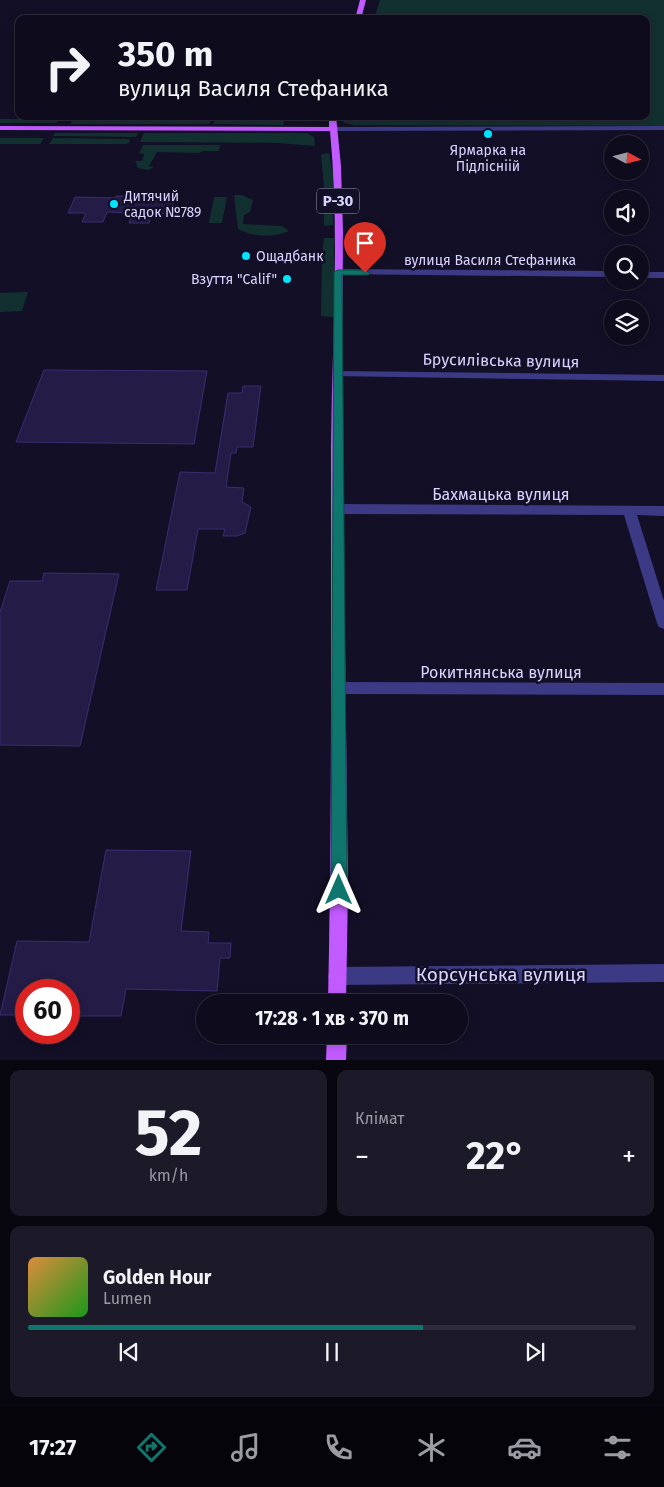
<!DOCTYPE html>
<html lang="uk">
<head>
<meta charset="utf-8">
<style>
  body { margin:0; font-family:"Fira Sans",sans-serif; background:#1c1929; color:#f1f3f6; height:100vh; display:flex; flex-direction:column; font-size:19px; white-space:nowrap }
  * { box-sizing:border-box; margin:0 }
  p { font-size:16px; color:#9b9ba3 }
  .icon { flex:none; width:28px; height:28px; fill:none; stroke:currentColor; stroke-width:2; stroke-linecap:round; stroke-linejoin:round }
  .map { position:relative; height:1060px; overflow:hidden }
  .panel { display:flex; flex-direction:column; gap:10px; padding:10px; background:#08060f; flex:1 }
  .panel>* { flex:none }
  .guide { position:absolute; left:15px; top:15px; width:635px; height:105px; border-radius:10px; box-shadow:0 2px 8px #0003,0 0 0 1px #2e2b3b; background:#0e0b1c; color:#f1f3f6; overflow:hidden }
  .needle { width:32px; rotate:97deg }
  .fabs { position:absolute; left:604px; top:135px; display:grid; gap:10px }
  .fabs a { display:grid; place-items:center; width:45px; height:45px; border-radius:50%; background:#0e0b1c; box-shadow:0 2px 8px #0003,0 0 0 1px #2e2b3b; font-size:25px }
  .speed { position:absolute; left:15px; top:979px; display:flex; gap:10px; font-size:25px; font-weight:700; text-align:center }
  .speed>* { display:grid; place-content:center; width:65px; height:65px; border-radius:50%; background:#0e0b1c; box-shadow:0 2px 8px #0003,0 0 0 1px #2e2b3b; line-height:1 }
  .speed .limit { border:8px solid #d22; background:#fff; color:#111 }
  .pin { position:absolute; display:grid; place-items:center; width:42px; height:42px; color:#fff; margin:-51px -21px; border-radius:50% 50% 50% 0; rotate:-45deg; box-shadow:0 0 5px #0007 }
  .pin .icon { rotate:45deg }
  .me { position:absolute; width:55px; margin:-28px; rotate:0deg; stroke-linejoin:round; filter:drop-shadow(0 0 4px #0008) }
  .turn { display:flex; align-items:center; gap:18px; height:105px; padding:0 20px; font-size:22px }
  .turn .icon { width:65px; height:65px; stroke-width:2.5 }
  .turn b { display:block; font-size:35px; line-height:42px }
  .big { font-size:38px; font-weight:700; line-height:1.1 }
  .panel .tile { flex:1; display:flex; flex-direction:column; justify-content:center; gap:8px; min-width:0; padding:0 18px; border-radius:10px; background:#1c1929 }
  .panel .dial { align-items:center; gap:0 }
  .dial b { font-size:65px; line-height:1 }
  .song { display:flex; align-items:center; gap:15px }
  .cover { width:60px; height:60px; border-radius:8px; background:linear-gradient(135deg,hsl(30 70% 55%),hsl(120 70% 35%)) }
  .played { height:5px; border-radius:2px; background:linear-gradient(90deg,#0f766e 65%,#2e2b3b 65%) }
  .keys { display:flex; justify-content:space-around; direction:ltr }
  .heat { display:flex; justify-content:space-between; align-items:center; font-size:28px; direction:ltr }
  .panel .tiles { flex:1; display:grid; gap:10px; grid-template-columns:1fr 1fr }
  .tile:last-child { grid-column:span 2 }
  .trip { position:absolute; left:196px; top:994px; width:272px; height:50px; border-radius:25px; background:#0e0b1c; box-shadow:0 2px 8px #0003,0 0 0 1px #2e2b3b; font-weight:700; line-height:50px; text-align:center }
  .tabs { display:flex; height:80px; justify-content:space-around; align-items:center; background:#06040b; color:#9b9ba3 }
  .tabs .icon { width:35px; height:35px }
  .tabs .on { color:#0f766e }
  .tabs b { font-size:22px; color:#f1f3f6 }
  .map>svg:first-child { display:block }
  .green { fill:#12302f }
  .building { fill:#241b47; stroke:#3b2d73 }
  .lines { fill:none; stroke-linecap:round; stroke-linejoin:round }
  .minor { fill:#3d3a85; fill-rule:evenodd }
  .primary { fill:#c25bff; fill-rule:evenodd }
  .route { fill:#0f766e; stroke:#0a4d48 }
  .poi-dot { fill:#00e5ff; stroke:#130f26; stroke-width:2 }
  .labels { text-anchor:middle; stroke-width:5; stroke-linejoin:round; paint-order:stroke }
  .far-poi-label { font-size:14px; fill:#d9d4ff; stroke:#130f26; text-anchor:start }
  .far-street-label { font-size:14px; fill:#d9d4ff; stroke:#130f26 }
  .shield { fill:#130f26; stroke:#9e99be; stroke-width:1 }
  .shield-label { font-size:15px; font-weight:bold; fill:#d9d4ff }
  .street-label { font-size:16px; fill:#d9d4ff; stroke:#130f26 }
  .near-street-label { font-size:19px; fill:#d9d4ff; stroke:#130f26 }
</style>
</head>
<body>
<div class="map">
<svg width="664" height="1060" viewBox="0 0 664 1060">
  <rect width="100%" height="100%" fill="#130f26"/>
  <path class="green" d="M380 0H664V126L354 125 344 123 341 116H646V19H374Z
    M0 119H59L57 123H0Z
    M72 120 211 121 209 124H71Z
    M215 120 284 121 283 125 213 124Z
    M55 133H138L136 137 53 136Z
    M144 133H307L314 137 315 146 279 143 140 142Z
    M0 138H44L40 144H0Z
    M53 138 129 139 130 142 126 144H49Z
    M143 145H220L219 151H203L199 153 157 152 149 166 154 167 148 170 138 168 135 161H142L144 154 139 153Z
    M329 153 333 174V225L324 226V187L321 154Z
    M234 195H242L253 200 250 212 244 215 243 224 282 226 289 231C274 238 252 237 238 229Z
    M214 197H227L222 223H209Z
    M324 238H334V317L321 316 322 256Z
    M28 292 22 311 0 312V293Z"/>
  <path class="building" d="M116 196H135L134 198 175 199 170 214 152 213 149 223H129L132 213 107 212 103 222H82L86 213H68L75 197 115 198Z
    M44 370 207 371 194 444 16 442Z
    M243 386H261L253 447H237L236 453H231L226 487 244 488 242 502 251 507 245 533 237 536H223L225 529H198L187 590H156L180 472 215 473 228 393H242Z
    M44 573 119 574 80 746 0 745V612L10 581H42Z
    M106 850 191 851 181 931 209 932 208 943H231L230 958H220L217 991 126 989 121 1016H69V990H26V1015H0L17 941 89 942Z"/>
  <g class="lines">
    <path class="minor" d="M664 126V130L333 131 329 129 333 127Z
      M338 269 612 271V277L335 274 333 272Z
      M640 272H664V278H640Z
      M338 371 664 375V381L334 376 333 374 334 372Z
      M338 504 664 506V516L637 515 664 601V629L659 627 657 623 624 515 338 514 334 512 332 509 334 506Z
      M338 682 664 683V695L338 694 333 693 331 688 333 683Z
      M664 964V982L337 985 330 983 328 976 330 969 337 967Z"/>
    <path class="primary" d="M360 0H366L361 19H355Z
      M329 116H336L341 166 343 233 342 399 348 890 346 1002H328C332 817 331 631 331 446 332 341 340 236 330 131L0 130V126L329 127Z
      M327 1035H347L346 1060H326Z"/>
  </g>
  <path class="route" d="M365 270 370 273 368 275H342L347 890 345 895 339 897 333 895 331 890 334 272 338 270Z"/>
  <g class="poi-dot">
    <circle cx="488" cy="134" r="5"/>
    <circle cx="114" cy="204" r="5"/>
    <circle cx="246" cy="256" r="5"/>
    <circle cx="287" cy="279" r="5"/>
  </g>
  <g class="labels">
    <g class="far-poi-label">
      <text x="488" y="155" text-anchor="middle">Ярмарка на<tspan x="488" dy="16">Підлісніій</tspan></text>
      <text x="124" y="201">Дитячий<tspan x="124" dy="16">садок №789</tspan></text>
      <text x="256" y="261">Ощадбанк</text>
      <text x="277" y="284" text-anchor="end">Взуття "Calif"</text>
    </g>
    <g class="far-street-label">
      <text x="490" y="265">вулиця Василя Стефаника</text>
    </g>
    <rect class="shield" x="317" y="188.5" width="42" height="25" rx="4"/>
    <g class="shield-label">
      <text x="338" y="206">Р-30</text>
    </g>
    <g class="street-label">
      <text transform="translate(501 360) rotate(1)" y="6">Брусилівська вулиця</text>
      <text x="501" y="500">Бахмацька вулиця</text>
      <text x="501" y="678">Рокитнянська вулиця</text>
    </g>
    <g class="near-street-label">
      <text x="501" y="981">Корсунська вулиця</text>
    </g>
  </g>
</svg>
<div class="fabs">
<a><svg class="needle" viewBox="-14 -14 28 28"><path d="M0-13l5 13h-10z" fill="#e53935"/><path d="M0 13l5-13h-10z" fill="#9b9ba3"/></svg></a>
<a><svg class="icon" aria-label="sound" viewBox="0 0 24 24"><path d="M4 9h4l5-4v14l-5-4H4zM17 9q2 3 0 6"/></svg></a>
<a><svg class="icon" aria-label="search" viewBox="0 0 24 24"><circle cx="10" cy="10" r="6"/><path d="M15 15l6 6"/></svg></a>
<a><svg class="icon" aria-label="layers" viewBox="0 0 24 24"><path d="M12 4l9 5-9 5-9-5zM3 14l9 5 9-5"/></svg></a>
</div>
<div class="speed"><div class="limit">60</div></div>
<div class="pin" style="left:365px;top:273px;background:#d93025"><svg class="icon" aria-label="arrive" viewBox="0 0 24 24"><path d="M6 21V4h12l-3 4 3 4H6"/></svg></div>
<svg class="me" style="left:339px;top:890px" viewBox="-20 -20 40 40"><path d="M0-17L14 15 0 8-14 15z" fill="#0f766e" stroke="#fff" stroke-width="4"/></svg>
<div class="trip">17:28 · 1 хв · 370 m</div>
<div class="guide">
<div class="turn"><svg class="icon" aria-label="right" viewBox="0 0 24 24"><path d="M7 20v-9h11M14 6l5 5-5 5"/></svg><div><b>350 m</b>вулиця Василя Стефаника</div></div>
</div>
</div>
<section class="panel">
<div class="tiles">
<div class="tile dial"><b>52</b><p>km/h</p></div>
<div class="tile"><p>Клімат</p>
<div class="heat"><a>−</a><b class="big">22°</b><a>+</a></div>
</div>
<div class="tile">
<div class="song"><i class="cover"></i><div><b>Golden Hour</b><p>Lumen</p></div></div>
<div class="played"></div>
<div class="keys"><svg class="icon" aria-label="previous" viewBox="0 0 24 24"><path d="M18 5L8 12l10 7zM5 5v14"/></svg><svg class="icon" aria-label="pause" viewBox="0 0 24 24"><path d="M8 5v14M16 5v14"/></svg><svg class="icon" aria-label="next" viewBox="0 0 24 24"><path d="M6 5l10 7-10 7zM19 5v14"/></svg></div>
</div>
</div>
</section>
<nav class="tabs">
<b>17:27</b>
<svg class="icon on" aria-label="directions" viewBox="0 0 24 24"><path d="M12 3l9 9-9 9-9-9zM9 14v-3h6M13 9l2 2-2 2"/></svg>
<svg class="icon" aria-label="music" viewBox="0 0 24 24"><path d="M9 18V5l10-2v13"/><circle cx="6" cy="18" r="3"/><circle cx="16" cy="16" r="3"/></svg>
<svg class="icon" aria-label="phone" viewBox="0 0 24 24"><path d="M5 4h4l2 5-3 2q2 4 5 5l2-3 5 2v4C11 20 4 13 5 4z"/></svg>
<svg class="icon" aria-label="climate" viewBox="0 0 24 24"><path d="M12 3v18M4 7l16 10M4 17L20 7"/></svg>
<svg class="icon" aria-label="car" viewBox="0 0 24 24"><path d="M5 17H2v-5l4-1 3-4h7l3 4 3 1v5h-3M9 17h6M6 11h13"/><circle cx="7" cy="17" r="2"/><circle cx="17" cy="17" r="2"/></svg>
<svg class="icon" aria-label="filters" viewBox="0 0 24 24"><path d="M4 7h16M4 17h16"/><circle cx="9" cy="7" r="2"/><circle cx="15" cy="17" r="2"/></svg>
</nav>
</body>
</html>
